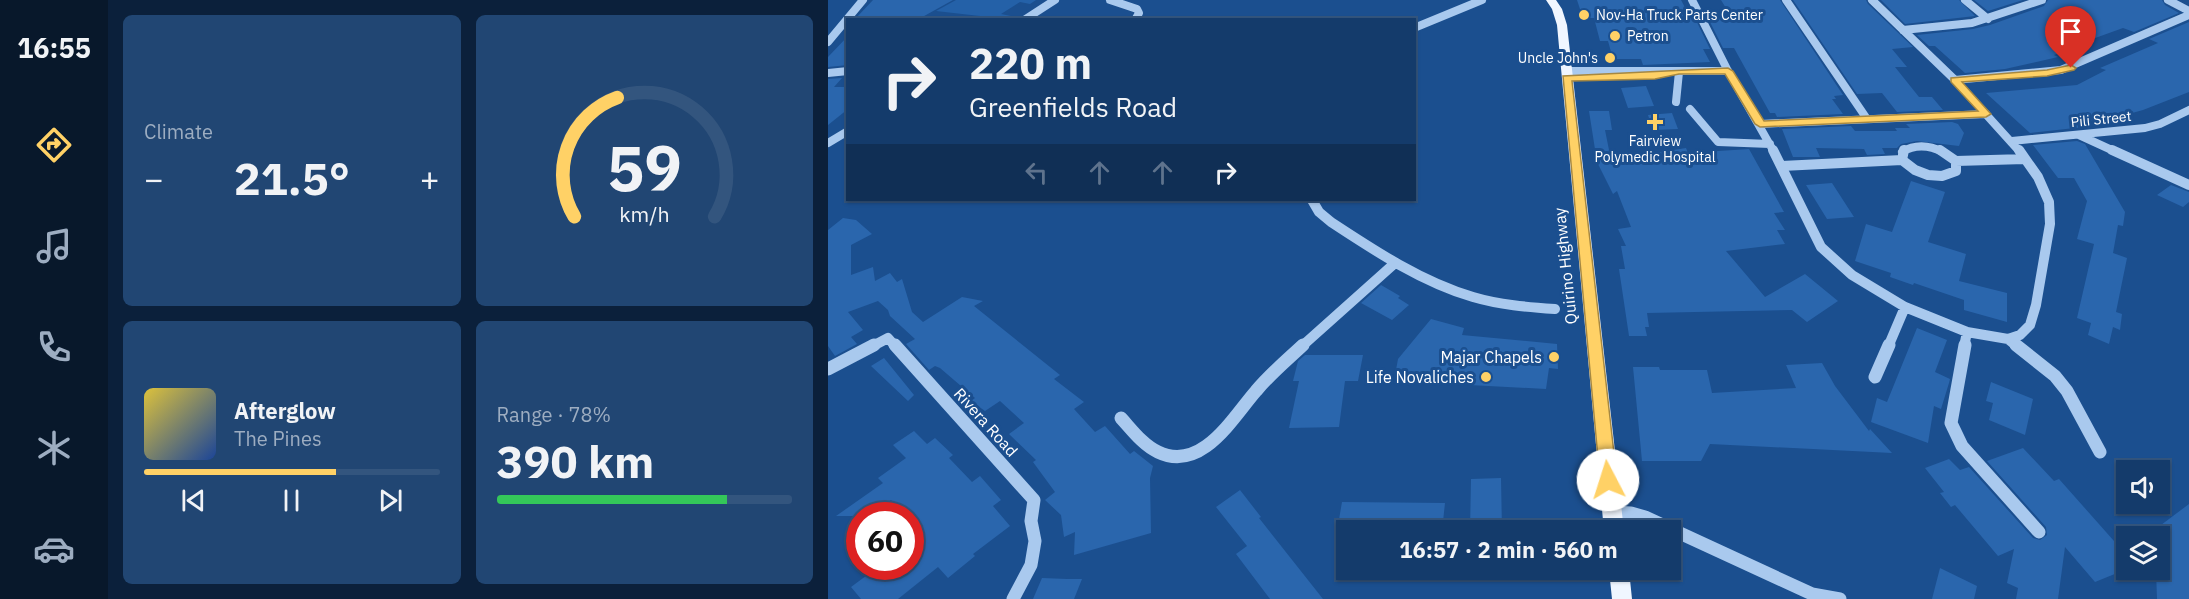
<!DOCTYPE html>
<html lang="en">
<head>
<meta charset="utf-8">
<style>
  body { margin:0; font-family:"IBM Plex Sans",sans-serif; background:#214673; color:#f1f3f6; height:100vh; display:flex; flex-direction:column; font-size:22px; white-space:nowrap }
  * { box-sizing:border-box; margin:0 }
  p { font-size:20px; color:#9dadc1 }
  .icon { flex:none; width:33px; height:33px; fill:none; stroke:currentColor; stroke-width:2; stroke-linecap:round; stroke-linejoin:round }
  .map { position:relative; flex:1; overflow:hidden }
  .sheet { display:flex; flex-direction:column; gap:15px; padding:15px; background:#0b203b; width:720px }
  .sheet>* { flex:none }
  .top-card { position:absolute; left:18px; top:18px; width:570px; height:183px; border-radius:0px; box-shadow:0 2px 4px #0004,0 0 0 2px #33557e; background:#143b6b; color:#f1f3f6; overflow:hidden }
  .buttons { position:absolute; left:1288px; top:460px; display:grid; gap:12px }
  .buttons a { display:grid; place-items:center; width:54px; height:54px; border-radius:0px; background:#143b6b; box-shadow:0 2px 4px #0004,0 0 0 2px #33557e; font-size:30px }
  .speed { position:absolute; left:18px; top:502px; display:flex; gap:12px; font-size:30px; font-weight:700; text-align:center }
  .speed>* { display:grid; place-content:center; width:78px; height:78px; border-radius:50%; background:#143b6b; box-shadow:0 2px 4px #0004,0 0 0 2px #33557e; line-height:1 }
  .speed .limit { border:9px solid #d22; background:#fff; color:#111 }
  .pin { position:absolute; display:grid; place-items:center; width:51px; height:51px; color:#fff; margin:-62px -26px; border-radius:50% 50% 50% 0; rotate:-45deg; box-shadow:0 0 6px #0007 }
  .pin .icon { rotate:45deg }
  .me { position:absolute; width:66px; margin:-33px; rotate:355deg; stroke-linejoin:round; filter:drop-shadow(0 0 4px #0008) }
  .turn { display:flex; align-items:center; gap:21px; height:126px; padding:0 24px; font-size:27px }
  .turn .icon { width:78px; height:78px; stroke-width:2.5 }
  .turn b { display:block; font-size:42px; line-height:51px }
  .lanes { display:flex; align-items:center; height:57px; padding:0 24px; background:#0003; justify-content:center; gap:30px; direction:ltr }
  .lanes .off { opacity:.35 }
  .big { font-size:45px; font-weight:700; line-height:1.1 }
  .sheet .tile { flex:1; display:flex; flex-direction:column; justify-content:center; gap:9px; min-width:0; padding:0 21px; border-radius:9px; background:#214673 }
  .sheet .dial { align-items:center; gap:0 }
  .dial svg { height:156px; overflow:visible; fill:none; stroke:#33557e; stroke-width:7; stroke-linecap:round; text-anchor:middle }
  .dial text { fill:#f1f3f6; stroke:none }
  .song { display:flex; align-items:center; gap:18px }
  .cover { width:72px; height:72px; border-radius:9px; background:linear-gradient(135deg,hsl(50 70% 55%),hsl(220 70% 35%)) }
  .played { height:6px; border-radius:3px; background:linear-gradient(90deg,#ffd166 65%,#33557e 65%) }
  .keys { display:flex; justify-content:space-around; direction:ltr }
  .heat { display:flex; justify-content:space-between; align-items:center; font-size:33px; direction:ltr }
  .charge { height:9px; border-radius:4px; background:linear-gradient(90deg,#34c759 78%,#33557e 0) }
  .sheet .tiles { flex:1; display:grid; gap:15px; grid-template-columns:repeat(2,1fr) }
  .trip { position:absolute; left:508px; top:520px; width:345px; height:60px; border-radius:0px; background:#143b6b; box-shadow:0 2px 4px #0004,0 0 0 2px #33557e; font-weight:700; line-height:60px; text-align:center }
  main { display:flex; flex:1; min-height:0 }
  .menu { display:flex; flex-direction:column; width:108px; justify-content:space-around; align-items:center; background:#08182b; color:#9dadc1 }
  .menu .icon { width:42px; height:42px }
  .menu .selected { color:#ffd166 }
  .menu b { font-size:27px; color:#f1f3f6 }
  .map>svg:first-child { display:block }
  .green { fill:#2461a8 }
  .building { fill:#2a66ad }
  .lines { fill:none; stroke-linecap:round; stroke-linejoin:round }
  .minor-far2 { stroke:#a9c9ee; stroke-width:8 }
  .minor-far1 { stroke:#a9c9ee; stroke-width:10 }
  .minor { stroke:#a9c9ee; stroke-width:13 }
  .major { fill:#f0f6ff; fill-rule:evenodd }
  .route { fill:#ffd166; stroke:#a68842; stroke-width:1.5 }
  .poi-dot { fill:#ffd166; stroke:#1b4f8f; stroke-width:2 }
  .labels { text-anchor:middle; stroke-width:6; stroke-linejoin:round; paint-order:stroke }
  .far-poi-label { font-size:14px; fill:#fff; stroke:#1b4f8f; text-anchor:start }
  .far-street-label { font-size:14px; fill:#fff; stroke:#1b4f8f }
  .street-label { font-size:16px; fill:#fff; stroke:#1b4f8f }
  .poi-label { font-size:16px; fill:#fff; stroke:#1b4f8f; text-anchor:end }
</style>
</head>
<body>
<main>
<nav class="menu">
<b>16:55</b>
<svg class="icon selected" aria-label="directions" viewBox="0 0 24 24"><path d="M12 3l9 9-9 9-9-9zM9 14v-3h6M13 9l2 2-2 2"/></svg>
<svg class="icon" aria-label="music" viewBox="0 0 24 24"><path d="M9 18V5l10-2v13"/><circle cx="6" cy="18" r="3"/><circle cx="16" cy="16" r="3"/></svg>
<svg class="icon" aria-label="phone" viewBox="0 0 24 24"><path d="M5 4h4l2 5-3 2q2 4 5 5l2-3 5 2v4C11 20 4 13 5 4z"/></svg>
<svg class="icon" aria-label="climate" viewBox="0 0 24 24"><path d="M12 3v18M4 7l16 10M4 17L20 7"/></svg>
<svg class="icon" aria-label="car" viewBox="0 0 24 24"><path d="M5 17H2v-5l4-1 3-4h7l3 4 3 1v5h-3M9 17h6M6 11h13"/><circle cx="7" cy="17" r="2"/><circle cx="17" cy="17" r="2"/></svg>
</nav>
<section class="sheet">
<div class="tiles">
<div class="tile"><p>Climate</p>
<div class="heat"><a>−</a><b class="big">21.5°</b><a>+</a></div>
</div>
<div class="tile dial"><svg viewBox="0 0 100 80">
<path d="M14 69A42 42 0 1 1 86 69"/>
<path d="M14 69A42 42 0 0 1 36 8" stroke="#ffd166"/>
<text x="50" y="56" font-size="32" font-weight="700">59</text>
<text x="50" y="72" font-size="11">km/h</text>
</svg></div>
<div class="tile">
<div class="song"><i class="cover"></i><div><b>Afterglow</b><p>The Pines</p></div></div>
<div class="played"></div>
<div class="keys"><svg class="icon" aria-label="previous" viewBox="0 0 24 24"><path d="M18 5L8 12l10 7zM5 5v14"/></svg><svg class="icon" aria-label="pause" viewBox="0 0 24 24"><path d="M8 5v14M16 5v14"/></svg><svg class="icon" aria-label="next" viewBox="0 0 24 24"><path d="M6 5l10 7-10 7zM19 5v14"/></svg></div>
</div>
<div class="tile"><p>Range · 78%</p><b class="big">390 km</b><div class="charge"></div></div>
</div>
</section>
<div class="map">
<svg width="1361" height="599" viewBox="0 0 1361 599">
  <rect width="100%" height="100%" fill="#1b4f8f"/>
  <path class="green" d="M128 0H208L202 4 192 2 173 14 183 16 178 19 108 11Z"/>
  <path class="building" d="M45 0H125L89 20 28 18Z
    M749 0H853L861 15 865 14 882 49H875L882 62 815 65 813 59H785L780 41H772L766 18H755Z
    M893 0H952L1015 95 1006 96 1008 99H1004L1015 114 949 117 947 113H942L906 48H895L878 14 901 13Z
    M965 0H1038L1040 4 1085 47 1064 49 1079 67H1067L1091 97H1104L1115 110 1069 112 1054 93 1029 94Z
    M1053 0H1131L1147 16 1077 24Z
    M1146 0H1195L1160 11Z
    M1220 0H1334L1337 5 1351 13 1306 32 1295 28 1270 37 1226 55 1230 57 1177 69 1137 73 1107 46H1101L1089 35 1145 29 1162 25 1216 6Z
    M1361 22V92L1315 110 1279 120 1251 123 1256 127 1202 133 1158 93 1249 85 1278 70 1272 68 1330 43 1321 39Z
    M20 36V65L0 67V57Z
    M14 78 6 87H20V109L0 125V79Z
    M818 86 826 106 800 108 793 88Z
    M761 111H781L784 130H777L783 160 858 148 860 153 921 149 956 212 946 213 957 230H949L957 244 898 251 937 297 977 274 1010 301 979 322 964 310 819 313 821 327H817L819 336H801L791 269H797L793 246H798L790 229 803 227 789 191 785 194 769 162Z
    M844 113 850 129 825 130 820 115Z
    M1124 122 1130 124 1136 133 1131 146 1089 141 1073 144 1069 148H1054L1057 154 1039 155 1036 149 988 148 992 157H965L954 129 1023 126 1027 131H1069L1067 128H1082L1078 124Z
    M1249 141 1257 144 1297 212 1295 226 1290 225 1285 253 1299 258 1288 312 1294 314 1292 330 1285 327 1281 344 1260 335 1263 323 1249 318 1266 244 1249 239 1259 201 1246 178H1230L1205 145Z
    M1083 181 1117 192 1100 242 1138 254 1131 281 1179 293V322L1136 310V300L1086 283 1085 285 1062 277 1063 273 1027 261 1038 224 1064 232Z
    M1004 183 1026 217 999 219 978 185Z
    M1343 185 1361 192V202L1355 207 1329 195Z
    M15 218 28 220 44 234 23 245V275L45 267 47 281 62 273 69 282 74 279 84 312 95 322 134 297 155 301 146 306 232 375 226 379 256 402 246 409 267 432 277 426 302 454 306 451 325 466 322 478 323 533 246 555 247 532 236 537 233 515 217 500 227 492 205 462 208 460 181 434 196 423 172 401 157 411 143 401 147 398 112 368 107 366 101 370 78 344 87 339 62 316 60 310 50 301 20 312 35 330 23 337 29 344 7 356 0 346V230Z
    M553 285 572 296 570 298 581 305 564 320 533 303Z
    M603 319 636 328 634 335 729 344 730 369 721 368 718 389 566 381 570 359Z
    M1089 328 1119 340 1107 372 1122 379 1121 383 1113 409 1106 406 1100 443 1043 422 1049 398 1059 402Z
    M477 355H535L530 381H517L511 427 461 428 471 381H465L470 361Z
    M56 358 86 395 80 401 43 366Z
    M994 363 1007 386 1041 431 1042 429 1064 453 882 444 873 461H814L805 367H831L832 370H879L884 393 968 388 958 365Z
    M1163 382 1205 399 1197 435 1161 420 1165 403 1158 401Z
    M86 431 99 444 107 438 125 455 121 458 144 482 152 476 173 500 165 506 182 526 145 554 147 556 120 578 110 567 70 599H33L23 587 50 567H82V516H77L63 500 40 516H8L55 483 50 478 78 458 65 445Z
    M1195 448 1226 481 1231 479 1286 541 1292 539 1299 546V569L1267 582 1237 547 1230 599H1188L1190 588 1179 583 1186 549 1170 556 1127 505 1123 507 1112 493 1116 492 1097 468 1121 459 1132 470 1141 467 1205 538 1212 540 1219 535 1218 527 1159 461Z
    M673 478 674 531H642L643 479Z
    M412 490 433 517 431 518 495 599H442L408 554 419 546 388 507Z
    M514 502 617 503 614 531H509Z
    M1361 504V599H1329L1328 570H1332V537H1317Z
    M1112 568 1149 586 1146 599H1104Z
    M214 578 239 579H254L246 599H205Z"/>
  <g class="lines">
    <path class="minor-far2" d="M282 0 309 9 311 13 307 20
      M864 0 900 71 946 152
      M958 0 1039 119
      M1044 0 1127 80 1192 152
      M1137 0 1160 19
      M1340 0 1361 11
      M196 20 227 0
      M586 28 654 0
      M1075 30 1144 23 1214 0
      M0 42 35 0
      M738 71H900
      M0 73 20 71
      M1127 80 1233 70 1361 15
      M848 102 851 72
      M862 109 890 142 942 144
      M932 124 1158 114
      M1251 135 1288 152
      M1184 141 1317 128 1332 124 1361 110
      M0 143 20 131
      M1074 152C1087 144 1101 145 1115 152"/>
    <path class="minor-far1" d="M945 150 993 247 1024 275 1077 307 1139 332 1180 339 1192 335 1202 325 1208 305 1222 224 1221 202 1210 177 1191 150
      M1112 150 1128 161 1197 159
      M1284 150 1361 185
      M1074 160 1076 150
      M954 166 1074 160 1087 170 1100 175 1114 176 1128 171V161
      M484 200 491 212 503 222C547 251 594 282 645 297 672 305 699 307 727 309
      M1180 339 1190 347
      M43 347 60 338 68 347
      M473 347 567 263
      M1060 347 1077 307
      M1136 347 1139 332"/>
    <path class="minor" d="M67 345 206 500 203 521 207 541 203 565 185 599
      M1137 345 1123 423 1134 446 1211 532
      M1188 345 1227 376 1239 391 1272 452
      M0 369 46 345
      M1047 377 1061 345
      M293 418C304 430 315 445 330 452 374 473 405 417 428 391 442 374 459 360 475 345
      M784 512 803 513 817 517 984 594 1012 599"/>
    <path class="major" d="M718 0H728L734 9 739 25 796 531H776L729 25 724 9Z
      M781 570H801L804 599H784Z"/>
  </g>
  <path class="route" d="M1243 65 1248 68 1246 70 1219 76 1134 82 1163 114 1158 117 932 127 927 124 897 74H851L827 79 744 81 789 480 786 485 780 487 775 485 772 480 735 76 900 68 905 71 936 121 1150 111 1123 82V78L1219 70Z"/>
  <g class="poi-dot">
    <circle cx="756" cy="15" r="6"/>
    <circle cx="787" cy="36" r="6"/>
    <circle cx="782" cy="58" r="6"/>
    <path d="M824 113h6v6h6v6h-6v6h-6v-6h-6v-6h6z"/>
    <circle cx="726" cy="357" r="6"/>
    <circle cx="658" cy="377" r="6"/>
  </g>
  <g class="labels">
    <g class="far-poi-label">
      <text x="768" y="20">Nov-Ha Truck Parts Center</text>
      <text x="799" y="41">Petron</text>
      <text x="770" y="63" text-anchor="end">Uncle John's</text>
      <text x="827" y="146" text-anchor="middle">Fairview<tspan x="827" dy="16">Polymedic Hospital</tspan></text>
    </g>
    <g class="far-street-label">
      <text transform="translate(1273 119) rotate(-6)" y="5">Pili Street</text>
    </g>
    <g class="street-label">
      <text transform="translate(737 266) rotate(-96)" y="6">Quirino Highway</text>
      <text transform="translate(158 422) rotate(48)" y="6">Rivera Road</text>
    </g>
    <g class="poi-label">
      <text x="714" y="363">Majar Chapels</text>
      <text x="646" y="383">Life Novaliches</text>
    </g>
  </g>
</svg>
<div class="buttons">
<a><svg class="icon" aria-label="sound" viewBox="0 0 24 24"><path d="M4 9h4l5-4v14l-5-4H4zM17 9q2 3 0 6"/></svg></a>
<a><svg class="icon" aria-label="layers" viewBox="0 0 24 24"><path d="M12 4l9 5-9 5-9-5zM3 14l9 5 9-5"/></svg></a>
</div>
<div class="speed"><div class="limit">60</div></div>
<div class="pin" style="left:1243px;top:68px;background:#d93025"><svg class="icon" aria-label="arrive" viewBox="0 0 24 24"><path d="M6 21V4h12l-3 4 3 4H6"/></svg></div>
<svg class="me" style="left:780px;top:480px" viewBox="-20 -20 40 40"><circle r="19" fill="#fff"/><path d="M0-13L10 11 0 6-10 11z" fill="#ffd166"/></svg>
<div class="trip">16:57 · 2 min · 560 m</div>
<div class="top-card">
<div class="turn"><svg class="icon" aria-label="right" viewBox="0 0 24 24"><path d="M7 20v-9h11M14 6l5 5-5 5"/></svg><div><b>220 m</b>Greenfields Road</div></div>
<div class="lanes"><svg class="icon off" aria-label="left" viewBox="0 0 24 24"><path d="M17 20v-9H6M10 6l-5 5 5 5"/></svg><svg class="icon off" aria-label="ahead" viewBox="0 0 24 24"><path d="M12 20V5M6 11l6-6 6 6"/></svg><svg class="icon off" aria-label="ahead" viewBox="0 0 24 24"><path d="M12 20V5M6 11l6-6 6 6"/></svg><svg class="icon" aria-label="right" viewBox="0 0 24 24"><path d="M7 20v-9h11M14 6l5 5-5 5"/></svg></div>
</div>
</div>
</main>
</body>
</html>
